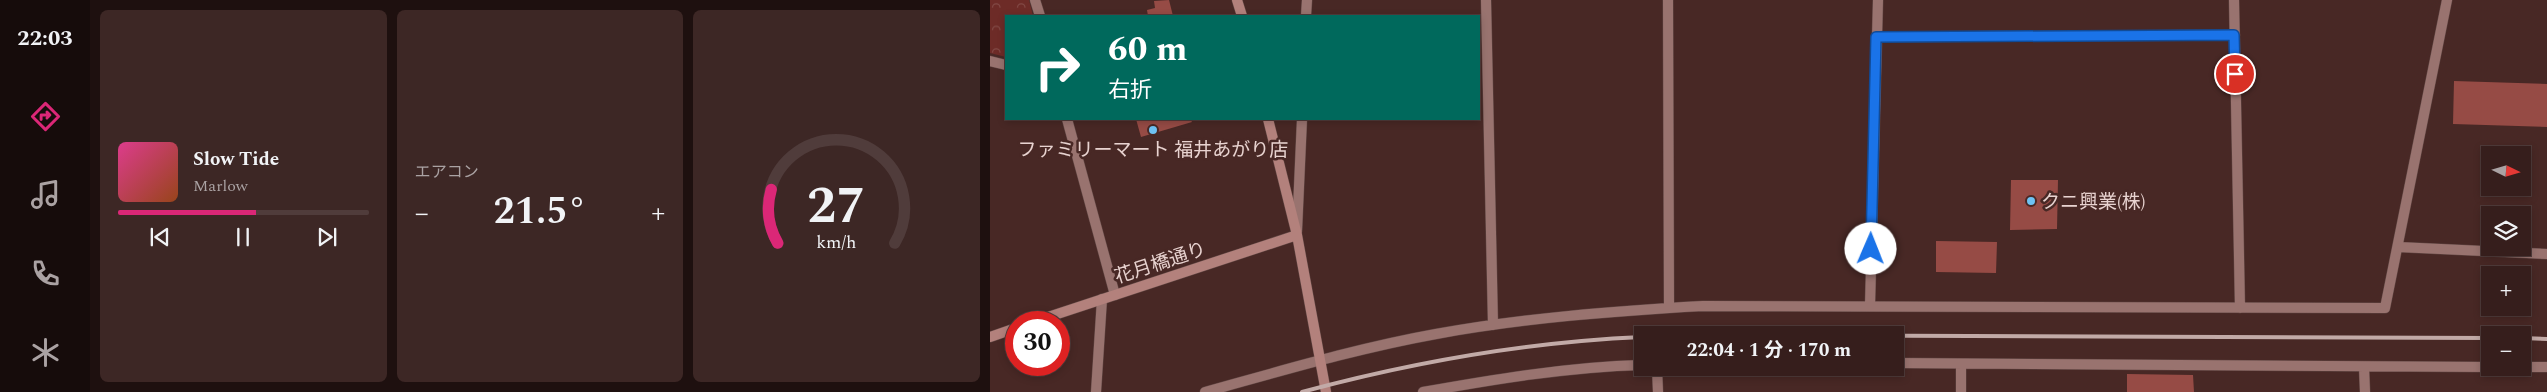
<!DOCTYPE html>
<html lang="ja">
<head>
<meta charset="utf-8">
<style>
  body { margin:0; font-family:Spectral,"Noto Sans JP",serif; background:#3d2725; color:#f1f3f6; height:100vh; display:flex; flex-direction:column; font-size:19px; white-space:nowrap }
  * { box-sizing:border-box; margin:0 }
  p { font-size:16px; color:#aaa2a3 }
  .icon { flex:none; width:28px; height:28px; fill:none; stroke:currentColor; stroke-width:2; stroke-linecap:round; stroke-linejoin:round }
  .map { position:relative; flex:1; overflow:hidden }
  .details { display:flex; flex-direction:column; gap:10px; padding:10px; background:#1e100f; width:900px }
  .details>* { flex:none }
  .hud { position:absolute; left:15px; top:15px; width:475px; height:105px; border-radius:0px; box-shadow:0 2px 8px #0003,0 0 0 1px #503c3b; background:#00695c; color:#fff; overflow:hidden }
  .needle { width:32px; rotate:95deg }
  .buttons { position:absolute; left:1491px; top:146px; display:grid; gap:10px }
  .buttons a { display:grid; place-items:center; width:50px; height:50px; border-radius:0px; background:#361e1c; box-shadow:0 2px 8px #0003,0 0 0 1px #503c3b; font-size:25px }
  .speed { position:absolute; left:15px; top:311px; display:flex; gap:10px; font-size:25px; font-weight:700; text-align:center }
  .speed>* { display:grid; place-content:center; width:65px; height:65px; border-radius:50%; background:#361e1c; box-shadow:0 2px 8px #0003,0 0 0 1px #503c3b; line-height:1 }
  .speed .limit { border:8px solid #d22; background:#fff; color:#111 }
  .pin { position:absolute; display:grid; place-items:center; width:42px; height:42px; color:#fff; margin:-21px; border:2px solid #fff; border-radius:50%; box-shadow:0 1px 5px #0007 }
  .me { position:absolute; width:55px; margin:-28px; rotate:1deg; stroke-linejoin:round; filter:drop-shadow(0 0 4px #0008) }
  .turn { display:flex; align-items:center; gap:18px; height:105px; padding:0 20px; font-size:22px }
  .turn .icon { width:65px; height:65px; stroke-width:2.5 }
  .turn b { display:block; font-size:35px; line-height:42px }
  .big { font-size:38px; font-weight:700; line-height:1.1 }
  .details .card { flex:1; display:flex; flex-direction:column; justify-content:center; gap:8px; min-width:0; padding:0 18px; border-radius:8px; background:#3d2725 }
  .details .dial { align-items:center; gap:0 }
  .dial svg { height:130px; overflow:visible; fill:none; stroke:#503c3b; stroke-width:7; stroke-linecap:round; text-anchor:middle }
  .dial text { fill:#f1f3f6; stroke:none }
  .song { display:flex; align-items:center; gap:15px }
  .cover { width:60px; height:60px; border-radius:8px; background:linear-gradient(135deg,hsl(330 70% 55%),hsl(20 70% 35%)) }
  .played { height:5px; border-radius:2px; background:linear-gradient(90deg,#db2777 55%,#503c3b 55%) }
  .keys { display:flex; justify-content:space-around; direction:ltr }
  .heat { display:flex; justify-content:space-between; align-items:center; font-size:28px; direction:ltr }
  .details .tiles { flex:1; display:grid; gap:10px; grid-template-columns:repeat(3,1fr) }
  .trip { position:absolute; left:644px; top:326px; width:270px; height:50px; border-radius:0px; background:#361e1c; box-shadow:0 2px 8px #0003,0 0 0 1px #503c3b; font-weight:700; line-height:50px; text-align:center }
  main { display:flex; flex:1; min-height:0 }
  .dock { display:flex; flex-direction:column; width:90px; justify-content:space-around; align-items:center; background:#160c0b; color:#aaa2a3 }
  .dock .icon { width:35px; height:35px }
  .dock .current { color:#db2777 }
  .dock b { font-size:22px; color:#f1f3f6 }
  .map>svg:first-child { display:block }
  .park { fill:url(#park-crowns) }
  .building { fill:#964b45 }
  .lines { fill:none; stroke-linecap:round; stroke-linejoin:round }
  .street-casing { stroke:#614744; stroke-width:11 }
  .secondary-casing { stroke:#614744; stroke-width:11 }
  .street { stroke:#99736f; stroke-width:10 }
  .secondary { stroke:#b3817c; stroke-width:10 }
  .rail { stroke:#c2aaa7; stroke-width:4 }
  .route-casing { stroke:#114b97; stroke-width:12 }
  .route { stroke:#1a73e8; stroke-width:9 }
  .poi-dot { fill:#6ec2f3; stroke:#482825; stroke-width:2 }
  .labels { text-anchor:middle; stroke-width:5; stroke-linejoin:round; paint-order:stroke }
  .poi-label { font-size:19px; fill:#e8d3d0; stroke:#482825 }
  .street-label { font-size:19px; fill:#e8d3d0; stroke:#482825 }
</style>
</head>
<body>
<main>
<nav class="dock">
<b>22:03</b>
<svg class="icon current" aria-label="directions" viewBox="0 0 24 24"><path d="M12 3l9 9-9 9-9-9zM9 14v-3h6M13 9l2 2-2 2"/></svg>
<svg class="icon" aria-label="music" viewBox="0 0 24 24"><path d="M9 18V5l10-2v13"/><circle cx="6" cy="18" r="3"/><circle cx="16" cy="16" r="3"/></svg>
<svg class="icon" aria-label="phone" viewBox="0 0 24 24"><path d="M5 4h4l2 5-3 2q2 4 5 5l2-3 5 2v4C11 20 4 13 5 4z"/></svg>
<svg class="icon" aria-label="climate" viewBox="0 0 24 24"><path d="M12 3v18M4 7l16 10M4 17L20 7"/></svg>
</nav>
<section class="details">
<div class="tiles">
<div class="card">
<div class="song"><i class="cover"></i><div><b>Slow Tide</b><p>Marlow</p></div></div>
<div class="played"></div>
<div class="keys"><svg class="icon" aria-label="previous" viewBox="0 0 24 24"><path d="M18 5L8 12l10 7zM5 5v14"/></svg><svg class="icon" aria-label="pause" viewBox="0 0 24 24"><path d="M8 5v14M16 5v14"/></svg><svg class="icon" aria-label="next" viewBox="0 0 24 24"><path d="M6 5l10 7-10 7zM19 5v14"/></svg></div>
</div>
<div class="card"><p>エアコン</p>
<div class="heat"><a>−</a><b class="big">21.5°</b><a>+</a></div>
</div>
<div class="card dial"><svg viewBox="0 0 100 80">
<path d="M14 69A42 42 0 1 1 86 69"/>
<path d="M14 69A42 42 0 0 1 10 36" stroke="#db2777"/>
<text x="50" y="56" font-size="32" font-weight="700">27</text>
<text x="50" y="72" font-size="11">km/h</text>
</svg></div>
</div>
</section>
<div class="map">
<svg width="1557" height="392" viewBox="0 0 1557 392">
  <defs>
    <pattern id="park-crowns" width="20" height="18" patternUnits="userSpaceOnUse" patternTransform="scale(1.25)"><rect width="20" height="18" fill="#6d2b27"/><path d="M2 6a3 3 0 1 1 6 0M12 15a3 3 0 1 1 6 0" fill="none" stroke="#824945"/></pattern>
  </defs>
  <rect width="100%" height="100%" fill="#482825"/>
  <path class="park" d="M0 0H39L43 16H16V57L0 53Z"/>
  <path class="building" d="M179 0 183 16H158L157 10 165 8 164 1Z
    M1464 81 1557 84V127L1463 124Z
    M146 119H200L202 122 151 137Z
    M1021 180H1068L1067 229 1020 230Z
    M946 241 1007 242 1006 273 946 272Z
    M1137 374 1203 375 1204 392H1137Z"/>
  <g class="lines">
    <defs>
      <path id="street" d="M45 0 50 16
        M496 0 503 325
        M678 0 679 308
        M1244 0 1250 308
        M316 16 317 0
        M886 37 1245 35
        M0 61 16 65
        M77 119 125 295
        M307 231 312 119
        M1408 247 1557 254
        M880 306 888 0
        M905 363 1500 367
        M1374 367 1375 392
        M1532 367H1557
        M667 368 668 392
        M106 392 112 299
        M215 392C291 371 368 348 446 334 534 318 624 311 713 306L1395 308 1457 0
        M433 392C506 379 579 367 652 365
        M971 392V364"/>
      <path id="secondary" d="M247 0 252 16
        M278 119 307 235 336 392
        M43 322 307 235
        M0 337 26 328"/>
    </defs>
    <use href="#street" class="street-casing"/>
    <use href="#secondary" class="secondary-casing"/>
    <use href="#street" class="street"/>
    <use href="#secondary" class="secondary"/>
    <path class="rail" d="M705 335 1500 338
      M1532 338 1557 339
      M312 392C423 362 538 342 652 337"/>
  </g>
  <g class="lines">
    <defs>
      <path id="route" d="M881 249 886 37 1244 35 1245 74"/>
    </defs>
    <use href="#route" class="route-casing"/>
    <use href="#route" class="route"/>
  </g>
  <g class="poi-dot">
    <circle cx="163" cy="130" r="5"/>
    <circle cx="1041" cy="201" r="5"/>
  </g>
  <g class="labels">
    <g class="poi-label">
      <text x="163" y="156">ファミリーマート 福井あがり店</text>
      <text x="1051" y="208" text-anchor="start">クニ興業(株)</text>
    </g>
    <g class="street-label">
      <text transform="translate(170 262) rotate(-18)" y="7">花月橋通り</text>
    </g>
  </g>
</svg>
<div class="buttons">
<a><svg class="needle" viewBox="-14 -14 28 28"><path d="M0-13l5 13h-10z" fill="#e53935"/><path d="M0 13l5-13h-10z" fill="#aaa2a3"/></svg></a>
<a><svg class="icon" aria-label="layers" viewBox="0 0 24 24"><path d="M12 4l9 5-9 5-9-5zM3 14l9 5 9-5"/></svg></a>
<a>+</a>
<a>−</a>
</div>
<div class="speed"><div class="limit">30</div></div>
<div class="pin" style="left:1245px;top:74px;background:#d93025"><svg class="icon" aria-label="arrive" viewBox="0 0 24 24"><path d="M6 21V4h12l-3 4 3 4H6"/></svg></div>
<svg class="me" style="left:881px;top:249px" viewBox="-20 -20 40 40"><circle r="19" fill="#fff"/><path d="M0-13L10 11 0 6-10 11z" fill="#1a73e8"/></svg>
<div class="trip">22:04 · 1 分 · 170 m</div>
<div class="hud">
<div class="turn"><svg class="icon" aria-label="right" viewBox="0 0 24 24"><path d="M7 20v-9h11M14 6l5 5-5 5"/></svg><div><b>60 m</b>右折</div></div>
</div>
</div>
</main>
</body>
</html>
